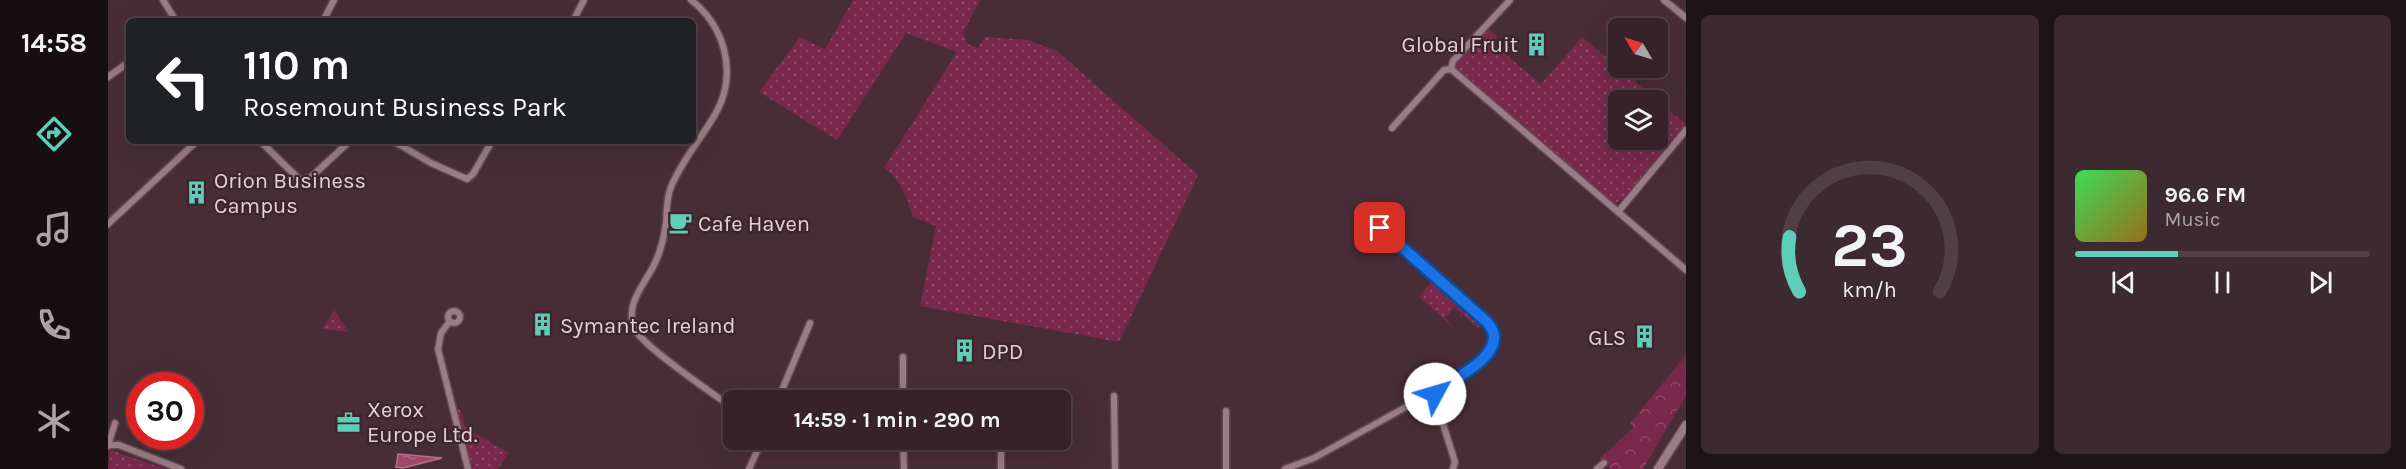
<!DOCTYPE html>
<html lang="en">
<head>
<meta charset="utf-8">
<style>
  body { margin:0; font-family:Karla,sans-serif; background:#3d2a30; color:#f1f3f6; height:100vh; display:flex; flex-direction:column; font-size:22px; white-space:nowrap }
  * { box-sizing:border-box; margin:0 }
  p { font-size:20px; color:#aaa4a8 }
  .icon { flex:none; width:33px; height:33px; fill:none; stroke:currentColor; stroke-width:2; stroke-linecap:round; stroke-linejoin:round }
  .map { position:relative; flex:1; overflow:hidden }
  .sheet { display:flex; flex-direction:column; gap:15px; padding:15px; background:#1e1316; width:720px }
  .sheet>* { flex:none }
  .guide { position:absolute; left:18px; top:18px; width:570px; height:126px; border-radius:9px; box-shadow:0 6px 24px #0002,0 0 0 2px #503f45; background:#202124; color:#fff; overflow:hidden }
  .needle { width:39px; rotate:308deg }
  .tools { position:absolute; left:1500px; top:18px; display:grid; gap:12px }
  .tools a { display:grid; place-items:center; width:60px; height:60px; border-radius:9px; background:#362228; box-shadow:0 6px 24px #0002,0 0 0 2px #503f45; font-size:30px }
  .speed { position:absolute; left:18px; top:372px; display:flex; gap:12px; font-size:30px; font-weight:700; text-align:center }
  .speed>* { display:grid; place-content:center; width:78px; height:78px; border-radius:50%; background:#362228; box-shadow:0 6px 24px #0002,0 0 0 2px #503f45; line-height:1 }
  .speed .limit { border:9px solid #d22; background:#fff; color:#111 }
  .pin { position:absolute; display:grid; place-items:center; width:51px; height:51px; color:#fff; margin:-26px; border-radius:12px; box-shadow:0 3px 9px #0006 }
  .me { position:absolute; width:66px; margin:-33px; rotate:51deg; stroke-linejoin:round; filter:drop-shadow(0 0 4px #0008) }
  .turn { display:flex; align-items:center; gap:21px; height:126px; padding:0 18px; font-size:27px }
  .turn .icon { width:78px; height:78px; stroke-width:2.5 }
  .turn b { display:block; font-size:42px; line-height:51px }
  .sheet .tile { flex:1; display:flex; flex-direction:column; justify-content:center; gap:9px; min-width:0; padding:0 21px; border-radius:9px; background:#3d2a30 }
  .sheet .dial { align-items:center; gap:0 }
  .dial svg { height:156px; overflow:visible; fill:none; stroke:#503f45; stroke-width:7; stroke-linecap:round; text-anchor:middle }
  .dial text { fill:#f1f3f6; stroke:none }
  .song { display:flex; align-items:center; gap:18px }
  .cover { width:72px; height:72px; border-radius:9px; background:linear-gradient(135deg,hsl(130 70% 55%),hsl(40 70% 35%)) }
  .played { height:6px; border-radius:3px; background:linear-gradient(90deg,#5eceb8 35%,#503f45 35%) }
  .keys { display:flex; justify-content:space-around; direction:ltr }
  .sheet .tiles { flex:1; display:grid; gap:15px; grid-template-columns:repeat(2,1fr) }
  .trip { position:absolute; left:615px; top:390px; width:348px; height:60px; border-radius:9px; background:#362228; box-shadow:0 6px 24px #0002,0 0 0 2px #503f45; font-weight:700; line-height:60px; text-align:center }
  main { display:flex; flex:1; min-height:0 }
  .dock { display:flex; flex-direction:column; width:108px; justify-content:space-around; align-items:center; background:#160e10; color:#aaa4a8 }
  .dock .icon { width:42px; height:42px }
  .dock .current { color:#5eceb8 }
  .dock b { font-size:27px; color:#f1f3f6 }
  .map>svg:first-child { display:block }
  .grass { fill:url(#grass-dots) }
  .forest { fill:url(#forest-crowns) }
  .water { fill:url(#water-ripples); stroke:#b4708a; stroke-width:1.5 }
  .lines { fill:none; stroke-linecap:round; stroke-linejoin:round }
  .minor-casing { stroke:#614a52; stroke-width:9 }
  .tertiary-casing { stroke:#614a52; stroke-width:11 }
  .minor { stroke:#9b7b85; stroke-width:6 }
  .tertiary { stroke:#9b7b85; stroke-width:8 }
  .route-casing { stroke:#114b97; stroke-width:15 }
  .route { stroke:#1a73e8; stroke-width:10 }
  .labels { text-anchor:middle; stroke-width:4.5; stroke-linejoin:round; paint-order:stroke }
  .poi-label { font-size:22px; fill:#e3d1d6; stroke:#3e242c; text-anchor:start }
</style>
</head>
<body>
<main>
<nav class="dock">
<b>14:58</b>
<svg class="icon current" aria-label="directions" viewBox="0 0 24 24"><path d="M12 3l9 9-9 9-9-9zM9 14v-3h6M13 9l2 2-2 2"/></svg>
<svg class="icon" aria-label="music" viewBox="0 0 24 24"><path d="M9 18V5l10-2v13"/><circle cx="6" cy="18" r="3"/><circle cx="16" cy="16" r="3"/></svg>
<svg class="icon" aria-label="phone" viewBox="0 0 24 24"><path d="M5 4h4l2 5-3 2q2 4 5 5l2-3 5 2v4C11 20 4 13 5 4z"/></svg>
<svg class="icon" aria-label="climate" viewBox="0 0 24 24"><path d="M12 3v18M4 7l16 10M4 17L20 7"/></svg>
</nav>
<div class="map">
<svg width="1578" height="469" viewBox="0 0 1578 469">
  <defs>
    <pattern id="grass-dots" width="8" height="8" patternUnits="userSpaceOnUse" patternTransform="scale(1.5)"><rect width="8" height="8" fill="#7a284a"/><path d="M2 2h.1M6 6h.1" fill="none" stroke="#8d4663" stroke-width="1.8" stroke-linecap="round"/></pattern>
    <pattern id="forest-crowns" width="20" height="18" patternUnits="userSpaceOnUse" patternTransform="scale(1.5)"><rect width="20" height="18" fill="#7a284a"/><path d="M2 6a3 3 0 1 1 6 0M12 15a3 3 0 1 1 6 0" fill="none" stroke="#8d4663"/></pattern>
    <pattern id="water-ripples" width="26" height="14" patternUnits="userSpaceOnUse" patternTransform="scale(1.5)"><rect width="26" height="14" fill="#a04769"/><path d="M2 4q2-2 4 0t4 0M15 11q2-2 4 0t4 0" fill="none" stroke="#b16985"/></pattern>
  </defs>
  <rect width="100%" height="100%" fill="#482d36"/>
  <path class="grass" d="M745 0H872L855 33 860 44 870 48 877 37 919 40 949 51 1090 175 1011 342 812 306 828 226 805 217C800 199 792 178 776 168L849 52 798 33 729 140 651 92 692 37 717 49Z
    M1379 28 1389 36 1385 44 1433 84 1474 37 1549 100H1510V140H1550V101L1575 122 1577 126 1515 199 1508 203 1501 202 1348 69 1349 61Z
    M1323 282 1372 326 1370 328 1355 315 1351 318 1353 313 1346 308 1337 318 1346 328 1311 297Z
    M226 310 241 332 214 329Z
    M352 409 357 427 363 431 401 453 390 469H364L348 410Z
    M2 450 58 469H0Z"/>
  <path class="forest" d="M1578 355V396L1535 469H1503L1492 458 1525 428 1522 423Z"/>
  <path class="water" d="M290 454 334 458 295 468 288 467Z"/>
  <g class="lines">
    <defs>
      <path id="minor" d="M55 0 68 21
        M583 0C616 26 629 70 610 109 596 136 574 159 563 187 558 200 559 210 558 223 556 237 552 254 545 267 535 286 516 306 527 329 534 346 606 394 626 409
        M1402 0 1345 61 1343 69 1578 270
        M1556 0 1578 18
        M215 21 226 0
        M465 21 476 0
        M0 77 21 62
        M1284 128 1336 70 1343 69
        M152 141 192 180 202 178 242 141
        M285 141 323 163 359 179 365 174 384 141
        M1510 212 1578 130
        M0 224 89 141
        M340 317a6 6 0 1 1 12 0a6 6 0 1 1-12 0Z
        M342 321 333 333 330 349 360 469
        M795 357V400
        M1325 392 1347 462 1345 469
        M1006 396 1007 469
        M892 398V400
        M670 400 702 323
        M1118 411V469
        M795 440 796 469
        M893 440V469
        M1 445H11L73 469
        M0 446 7 423
        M641 469 654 440
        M1177 469 1206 458 1325 392 1374 360 1384 348 1386 332 1379 322 1272 228
        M1489 469 1496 463"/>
      <path id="tertiary" d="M1550 469 1578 425"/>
    </defs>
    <use href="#minor" class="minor-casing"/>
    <use href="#tertiary" class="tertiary-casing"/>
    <use href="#minor" class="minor"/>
    <use href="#tertiary" class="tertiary"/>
  </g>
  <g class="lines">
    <defs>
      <path id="route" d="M1272 228 1379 322C1406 352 1346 379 1325 392L1327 394"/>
    </defs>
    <use href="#route" class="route-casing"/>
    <use href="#route" class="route"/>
  </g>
  <defs>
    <symbol id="building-bare" viewBox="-9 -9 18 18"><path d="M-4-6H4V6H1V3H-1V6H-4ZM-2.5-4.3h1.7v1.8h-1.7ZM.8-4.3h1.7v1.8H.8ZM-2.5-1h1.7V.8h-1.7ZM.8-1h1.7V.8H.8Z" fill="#5eceb8" stroke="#3e242c" stroke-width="2.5" paint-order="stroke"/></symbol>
    <symbol id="cafe-bare" viewBox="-9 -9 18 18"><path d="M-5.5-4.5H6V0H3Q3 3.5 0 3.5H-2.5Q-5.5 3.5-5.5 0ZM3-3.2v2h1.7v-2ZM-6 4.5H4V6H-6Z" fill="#5eceb8" stroke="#3e242c" stroke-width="2.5" paint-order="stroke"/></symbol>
    <symbol id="office-bare" viewBox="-9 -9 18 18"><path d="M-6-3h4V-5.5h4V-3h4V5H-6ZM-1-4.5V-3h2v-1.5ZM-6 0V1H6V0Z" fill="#5eceb8" stroke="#3e242c" stroke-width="2.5" paint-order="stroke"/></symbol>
  </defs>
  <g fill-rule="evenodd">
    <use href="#building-bare" x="1412" y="28" width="33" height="33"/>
    <use href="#building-bare" x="72" y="176" width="33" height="33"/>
    <use href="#cafe-bare" x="556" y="206" width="33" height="33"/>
    <use href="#building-bare" x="418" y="308" width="33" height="33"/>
    <use href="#building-bare" x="1520" y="320" width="33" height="33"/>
    <use href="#building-bare" x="840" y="334" width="33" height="33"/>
    <use href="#office-bare" x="224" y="406" width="33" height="33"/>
  </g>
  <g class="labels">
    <g class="poi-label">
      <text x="1410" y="52" text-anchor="end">Global Fruit</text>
      <text x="106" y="188">Orion Business<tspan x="106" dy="25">Campus</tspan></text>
      <text x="590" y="231">Cafe Haven</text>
      <text x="452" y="333">Symantec Ireland</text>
      <text x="1518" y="345" text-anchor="end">GLS</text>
      <text x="874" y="359">DPD</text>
      <text x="259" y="417">Xerox<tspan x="259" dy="25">Europe Ltd.</tspan></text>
    </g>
  </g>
</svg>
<div class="tools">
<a><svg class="needle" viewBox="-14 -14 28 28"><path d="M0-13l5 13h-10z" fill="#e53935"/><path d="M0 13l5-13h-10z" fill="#aaa4a8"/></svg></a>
<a><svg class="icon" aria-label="layers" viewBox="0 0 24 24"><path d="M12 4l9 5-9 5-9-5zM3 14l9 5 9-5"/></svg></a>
</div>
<div class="speed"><div class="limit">30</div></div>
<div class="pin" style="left:1272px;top:228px;background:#d93025"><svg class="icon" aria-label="arrive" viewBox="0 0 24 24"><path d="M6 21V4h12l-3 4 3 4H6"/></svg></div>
<svg class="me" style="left:1327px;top:394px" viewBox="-20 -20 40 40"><circle r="19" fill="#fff"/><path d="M0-13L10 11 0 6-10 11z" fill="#1a73e8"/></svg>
<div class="trip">14:59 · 1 min · 290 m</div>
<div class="guide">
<div class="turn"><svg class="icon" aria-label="left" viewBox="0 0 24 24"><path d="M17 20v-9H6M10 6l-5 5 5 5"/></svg><div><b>110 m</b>Rosemount Business Park</div></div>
</div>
</div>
<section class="sheet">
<div class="tiles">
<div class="tile dial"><svg viewBox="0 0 100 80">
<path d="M14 69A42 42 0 1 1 86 69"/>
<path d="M14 69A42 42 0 0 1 9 41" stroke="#5eceb8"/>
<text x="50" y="56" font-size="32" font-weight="700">23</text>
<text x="50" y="72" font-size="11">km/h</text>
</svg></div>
<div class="tile">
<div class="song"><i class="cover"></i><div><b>96.6 FM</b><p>Music</p></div></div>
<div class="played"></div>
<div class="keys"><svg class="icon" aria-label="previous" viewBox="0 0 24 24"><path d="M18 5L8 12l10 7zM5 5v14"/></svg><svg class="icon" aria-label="pause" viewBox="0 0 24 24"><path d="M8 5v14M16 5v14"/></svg><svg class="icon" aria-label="next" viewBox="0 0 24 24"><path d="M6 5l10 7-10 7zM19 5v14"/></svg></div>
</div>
</div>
</section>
</main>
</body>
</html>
